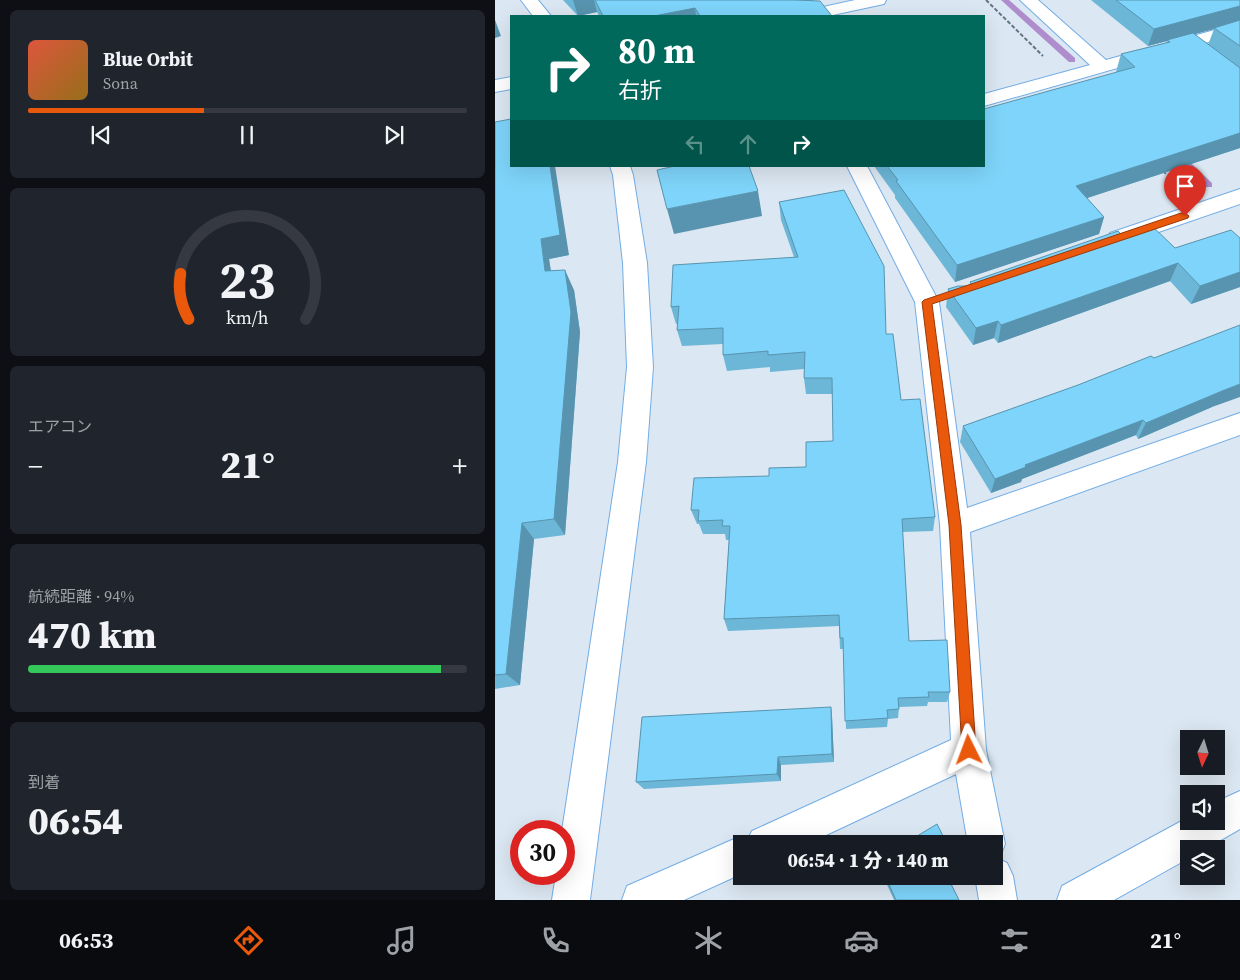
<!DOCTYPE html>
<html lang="ja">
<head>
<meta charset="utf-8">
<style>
  body { margin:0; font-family:"Source Serif 4","Noto Sans JP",serif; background:#20242c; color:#f1f3f6; height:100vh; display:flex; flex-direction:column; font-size:19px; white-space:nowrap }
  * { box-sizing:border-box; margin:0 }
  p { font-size:16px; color:#9ea1a6 }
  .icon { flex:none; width:28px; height:28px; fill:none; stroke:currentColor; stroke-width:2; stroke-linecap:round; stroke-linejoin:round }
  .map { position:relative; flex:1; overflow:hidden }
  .details { display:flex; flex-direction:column; gap:10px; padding:10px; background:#0d0f14; width:495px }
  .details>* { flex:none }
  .guide { position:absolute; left:15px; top:15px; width:475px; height:152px; border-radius:0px; box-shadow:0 5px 20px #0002; background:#00695c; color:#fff; overflow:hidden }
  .needle { width:32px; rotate:184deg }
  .fabs { position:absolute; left:685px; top:730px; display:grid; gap:10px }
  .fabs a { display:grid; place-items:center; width:45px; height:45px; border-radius:0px; background:#171b24; box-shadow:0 5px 20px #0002; font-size:25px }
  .speed { position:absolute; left:15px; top:820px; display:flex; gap:10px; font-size:25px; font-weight:700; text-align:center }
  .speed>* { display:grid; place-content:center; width:65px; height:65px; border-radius:50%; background:#171b24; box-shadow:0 5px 20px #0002; line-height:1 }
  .speed .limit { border:8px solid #d22; background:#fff; color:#111 }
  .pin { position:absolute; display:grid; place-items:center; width:42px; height:42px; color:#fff; margin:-51px -21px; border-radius:50% 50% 50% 0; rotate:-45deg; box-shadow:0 0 5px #0007 }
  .pin .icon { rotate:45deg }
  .me { position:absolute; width:55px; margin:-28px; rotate:357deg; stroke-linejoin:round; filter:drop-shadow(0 0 4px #0008) }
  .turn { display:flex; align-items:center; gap:18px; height:105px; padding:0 25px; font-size:22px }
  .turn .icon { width:65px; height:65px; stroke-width:2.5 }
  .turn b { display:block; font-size:35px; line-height:42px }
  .lanes { display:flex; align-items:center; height:48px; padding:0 25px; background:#0003; justify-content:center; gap:25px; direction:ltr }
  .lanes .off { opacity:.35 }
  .big { font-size:38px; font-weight:800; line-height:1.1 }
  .details .tile { flex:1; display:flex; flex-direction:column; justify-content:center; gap:8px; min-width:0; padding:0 18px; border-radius:8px; background:#20242c }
  .details .dial { align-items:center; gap:0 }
  .dial svg { height:130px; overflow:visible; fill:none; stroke:#363941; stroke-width:7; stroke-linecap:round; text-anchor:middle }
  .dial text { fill:#f1f3f6; stroke:none }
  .song { display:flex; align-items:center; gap:15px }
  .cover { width:60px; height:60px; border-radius:8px; background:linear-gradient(135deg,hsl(10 70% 55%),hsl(40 70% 35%)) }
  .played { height:5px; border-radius:2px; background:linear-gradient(90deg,#ea580c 40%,#363941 40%) }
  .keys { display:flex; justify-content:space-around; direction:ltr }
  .heat { display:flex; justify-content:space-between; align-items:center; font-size:28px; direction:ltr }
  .charge { height:8px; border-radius:4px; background:linear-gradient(90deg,#34c759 94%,#363941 0) }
  .trip { position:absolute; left:238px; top:835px; width:270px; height:50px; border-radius:0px; background:#171b24; box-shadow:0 5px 20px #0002; font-weight:800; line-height:50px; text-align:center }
  .tabs { display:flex; height:80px; justify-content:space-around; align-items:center; background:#090b0e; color:#9ea1a6 }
  .tabs .icon { width:35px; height:35px }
  .tabs .on { color:#ea580c }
  .tabs b { font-size:22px; color:#f1f3f6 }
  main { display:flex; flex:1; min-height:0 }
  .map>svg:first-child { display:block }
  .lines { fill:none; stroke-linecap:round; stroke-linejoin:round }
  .stream { fill:#af8ccc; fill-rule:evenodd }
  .minor-casing { stroke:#73ade5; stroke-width:2 }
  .path { stroke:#637484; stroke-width:2; stroke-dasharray:4 2; stroke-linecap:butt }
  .minor { fill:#fff; fill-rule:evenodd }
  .wall { fill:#6cb6d7; fill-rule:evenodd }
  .shaded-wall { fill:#5894af }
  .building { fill:#7ed4fa; stroke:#5894af }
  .route { fill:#ea580c; stroke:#983908 }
</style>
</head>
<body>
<main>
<section class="details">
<div class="tile">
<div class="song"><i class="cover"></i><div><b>Blue Orbit</b><p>Sona</p></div></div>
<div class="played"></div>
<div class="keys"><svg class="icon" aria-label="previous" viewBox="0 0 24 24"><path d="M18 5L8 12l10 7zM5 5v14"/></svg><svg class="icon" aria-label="pause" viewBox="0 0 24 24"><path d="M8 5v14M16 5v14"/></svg><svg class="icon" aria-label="next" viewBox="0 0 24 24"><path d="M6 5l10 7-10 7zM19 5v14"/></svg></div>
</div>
<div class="tile dial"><svg viewBox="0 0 100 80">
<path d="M14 69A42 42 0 1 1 86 69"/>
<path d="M14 69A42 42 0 0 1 9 41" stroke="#ea580c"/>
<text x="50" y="56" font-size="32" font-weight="700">23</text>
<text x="50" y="72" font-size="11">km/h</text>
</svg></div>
<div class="tile"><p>エアコン</p>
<div class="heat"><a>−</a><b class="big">21°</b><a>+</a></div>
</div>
<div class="tile"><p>航続距離 · 94%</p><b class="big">470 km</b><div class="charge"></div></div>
<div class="tile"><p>到着</p><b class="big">06:54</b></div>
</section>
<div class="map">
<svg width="745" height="900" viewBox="0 0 745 900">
  <rect width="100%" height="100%" fill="#dbe7f2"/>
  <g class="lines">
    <path class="stream" d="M506 0H514L580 58V62H574Z
      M681 151 684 152 717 183V187H711L678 156V152Z"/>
    <defs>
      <path id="minor" d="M26 0H43L56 16H38Z
        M360 0H391L389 4 333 16H302L305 12Z
        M525 0H543L611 60 745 23V33L489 106V94L595 65Z
        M16 77V89L0 92V80Z
        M115 166H135L138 175 152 263 158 367 151 462 95 900H57L61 874H69L67 831 123 462 132 367 128 263 118 175Z
        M352 166H372L444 302 472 508 745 413V435L475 532 491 750 510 844 505 857 502 858 512 863 518 876 522 900H484L480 876H499V844H473L461 774 312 844H246V874L189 900H127L132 886 246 836 253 839 257 831 456 740 445 525 420 302Z
        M745 189V204L623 246 615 243 612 238 615 233Z
        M745 791V829L710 849H694V858L619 900H562L567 886 694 817V821H721V802Z"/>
    </defs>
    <use href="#minor" class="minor-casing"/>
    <path class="path" d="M491 0 548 56
      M668 171 685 187"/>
    <use href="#minor" class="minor"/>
  </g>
  <path class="wall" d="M68 0H317L337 16H104L102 12 83 16Z
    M596 0H745V148L592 198 609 217 604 234 460 282 400 198V195L379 166H489L622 72H621L626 54 671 43 672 41 653 46ZM719 29 713 45 699 34Z
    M0 122 74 255 54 259 56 271 79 290 85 332 70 535 39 539 25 685 0 689Z
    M284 202 391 334 406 400 440 517 438 531 407 532 414 641 455 692 452 702H433L432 706 404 707 403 718 393 719 392 727 351 729 349 649H345L344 626 233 631 229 619 234 540H231L230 534H208L204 524H202L196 510 274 476 311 467 338 441V394H311L309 378V369L275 372V367L232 371 228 355V344L187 346 182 330 183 323 181 324 176 307 299 257 286 220Z
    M626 234 680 248 745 238V287L696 304 675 281 503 343 499 338 478 345 451 307 453 289 475 286V282Z
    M659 358 717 407 643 439 641 435 527 479 526 482 496 493 465 442 468 426Z
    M336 707 337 716 339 762 286 765V781L149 789 141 782Z
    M388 876H452L464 900H399Z"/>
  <path class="shaded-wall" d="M78 0H99L102 12 83 16Z
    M745 6V22L719 28V29L674 41 672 40V41L653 46 659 29Z
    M200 8 201 16H159Z
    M0 20 6 36 0 38Z
    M745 133V148L577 203 581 186Z
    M55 166H60L74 255 54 259 59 291 50 271 46 239Z
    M263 191 267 216 179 234 172 209Z
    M609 217 604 234 460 282 462 265Z
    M683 263 675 281 503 343 506 325Z
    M70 270 79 290 85 332 70 535 59 519Z
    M745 272V287L696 304 705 286Z
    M503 321 499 338 478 345 481 328Z
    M745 384V397L717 407 643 439 651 423 727 391Z
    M648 420 641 435 527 479 526 482 496 493 500 479 530 465Z
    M27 523 39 539 25 685 11 674Z
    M336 707 337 716 339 762 337 754Z
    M283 757 286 765V781L282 774Z"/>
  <path class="building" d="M100 0H300L325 1 337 16H205L200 8 159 16H108Z
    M621 0H745V6L659 29Z
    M745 20V46L719 28Z
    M698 33 745 68V133L581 186 609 217 462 265 401 181 403 180 392 166H489V109L640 67 626 54 675 42 672 40Z
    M16 119V166H55L65 235 46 239 50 271 70 270 76 312 59 519 27 523 11 674 0 675V122Z
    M180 166H254L263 191 172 209 162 170Z
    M349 190 389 266 391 334H398L406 400 425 399 440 517 407 519 414 641 452 640 455 692H433L434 697 403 698 404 709 392 710 393 718 350 721 348 638H345L344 615 229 619 235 526H227L228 520 203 521 204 510H196L199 478 274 476V468L311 467V442L338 441 337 378H309L310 352 273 355V351L228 355V328L182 330 184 306 176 307 178 265 303 257 284 202Z
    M655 224 680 248 736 230 745 238V272L705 286 683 263 506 325 503 321 481 328 453 289 463 286H478L475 282 623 231 626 234Z
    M745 325V384L727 391 651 423 648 420 530 465 531 467 500 479 468 426 583 385 656 356 659 358Z
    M336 707 337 754 283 757 282 774 141 782 147 717Z
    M442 824 452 844H409Z
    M390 876H452L464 900H401Z"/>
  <path class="route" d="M686 213H690L694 216 693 218 437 304 466 525 481 750 479 755 474 757 469 755 467 750 454 525 427 302 429 300Z"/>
</svg>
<div class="fabs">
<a><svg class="needle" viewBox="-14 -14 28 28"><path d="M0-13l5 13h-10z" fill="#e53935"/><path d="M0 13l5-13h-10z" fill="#9ea1a6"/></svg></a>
<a><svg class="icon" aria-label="sound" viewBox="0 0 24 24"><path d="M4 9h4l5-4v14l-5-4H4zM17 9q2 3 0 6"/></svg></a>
<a><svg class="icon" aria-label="layers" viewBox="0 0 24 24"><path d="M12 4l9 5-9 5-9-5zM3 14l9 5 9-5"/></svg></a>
</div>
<div class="speed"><div class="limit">30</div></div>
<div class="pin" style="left:690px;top:216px;background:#d93025"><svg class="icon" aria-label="arrive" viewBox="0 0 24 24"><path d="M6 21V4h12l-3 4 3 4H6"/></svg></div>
<svg class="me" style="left:474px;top:750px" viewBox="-20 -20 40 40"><path d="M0-17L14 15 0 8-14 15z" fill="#ea580c" stroke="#fff" stroke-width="4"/></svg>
<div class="trip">06:54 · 1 分 · 140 m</div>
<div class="guide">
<div class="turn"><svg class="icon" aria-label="right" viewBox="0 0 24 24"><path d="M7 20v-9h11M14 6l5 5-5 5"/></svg><div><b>80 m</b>右折</div></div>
<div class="lanes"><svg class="icon off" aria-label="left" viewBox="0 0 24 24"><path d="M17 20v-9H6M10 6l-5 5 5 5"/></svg><svg class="icon off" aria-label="ahead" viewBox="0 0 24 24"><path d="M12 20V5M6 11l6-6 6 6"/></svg><svg class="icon" aria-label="right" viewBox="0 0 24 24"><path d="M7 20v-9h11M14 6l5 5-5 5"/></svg></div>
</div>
</div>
</main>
<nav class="tabs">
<b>06:53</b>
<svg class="icon on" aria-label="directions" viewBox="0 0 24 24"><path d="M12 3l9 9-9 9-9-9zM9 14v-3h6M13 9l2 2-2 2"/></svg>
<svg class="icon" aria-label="music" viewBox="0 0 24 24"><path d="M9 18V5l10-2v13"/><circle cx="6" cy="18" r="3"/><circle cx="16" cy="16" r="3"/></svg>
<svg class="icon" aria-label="phone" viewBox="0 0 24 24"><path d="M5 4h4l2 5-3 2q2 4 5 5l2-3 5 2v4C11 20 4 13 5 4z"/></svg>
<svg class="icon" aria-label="climate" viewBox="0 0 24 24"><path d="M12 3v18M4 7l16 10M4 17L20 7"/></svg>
<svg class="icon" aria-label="car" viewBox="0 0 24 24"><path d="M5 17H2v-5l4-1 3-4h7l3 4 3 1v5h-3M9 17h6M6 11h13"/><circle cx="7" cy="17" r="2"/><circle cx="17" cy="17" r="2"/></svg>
<svg class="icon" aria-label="filters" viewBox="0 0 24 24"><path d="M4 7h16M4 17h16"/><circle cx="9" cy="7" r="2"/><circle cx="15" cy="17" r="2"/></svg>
<b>21°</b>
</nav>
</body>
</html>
